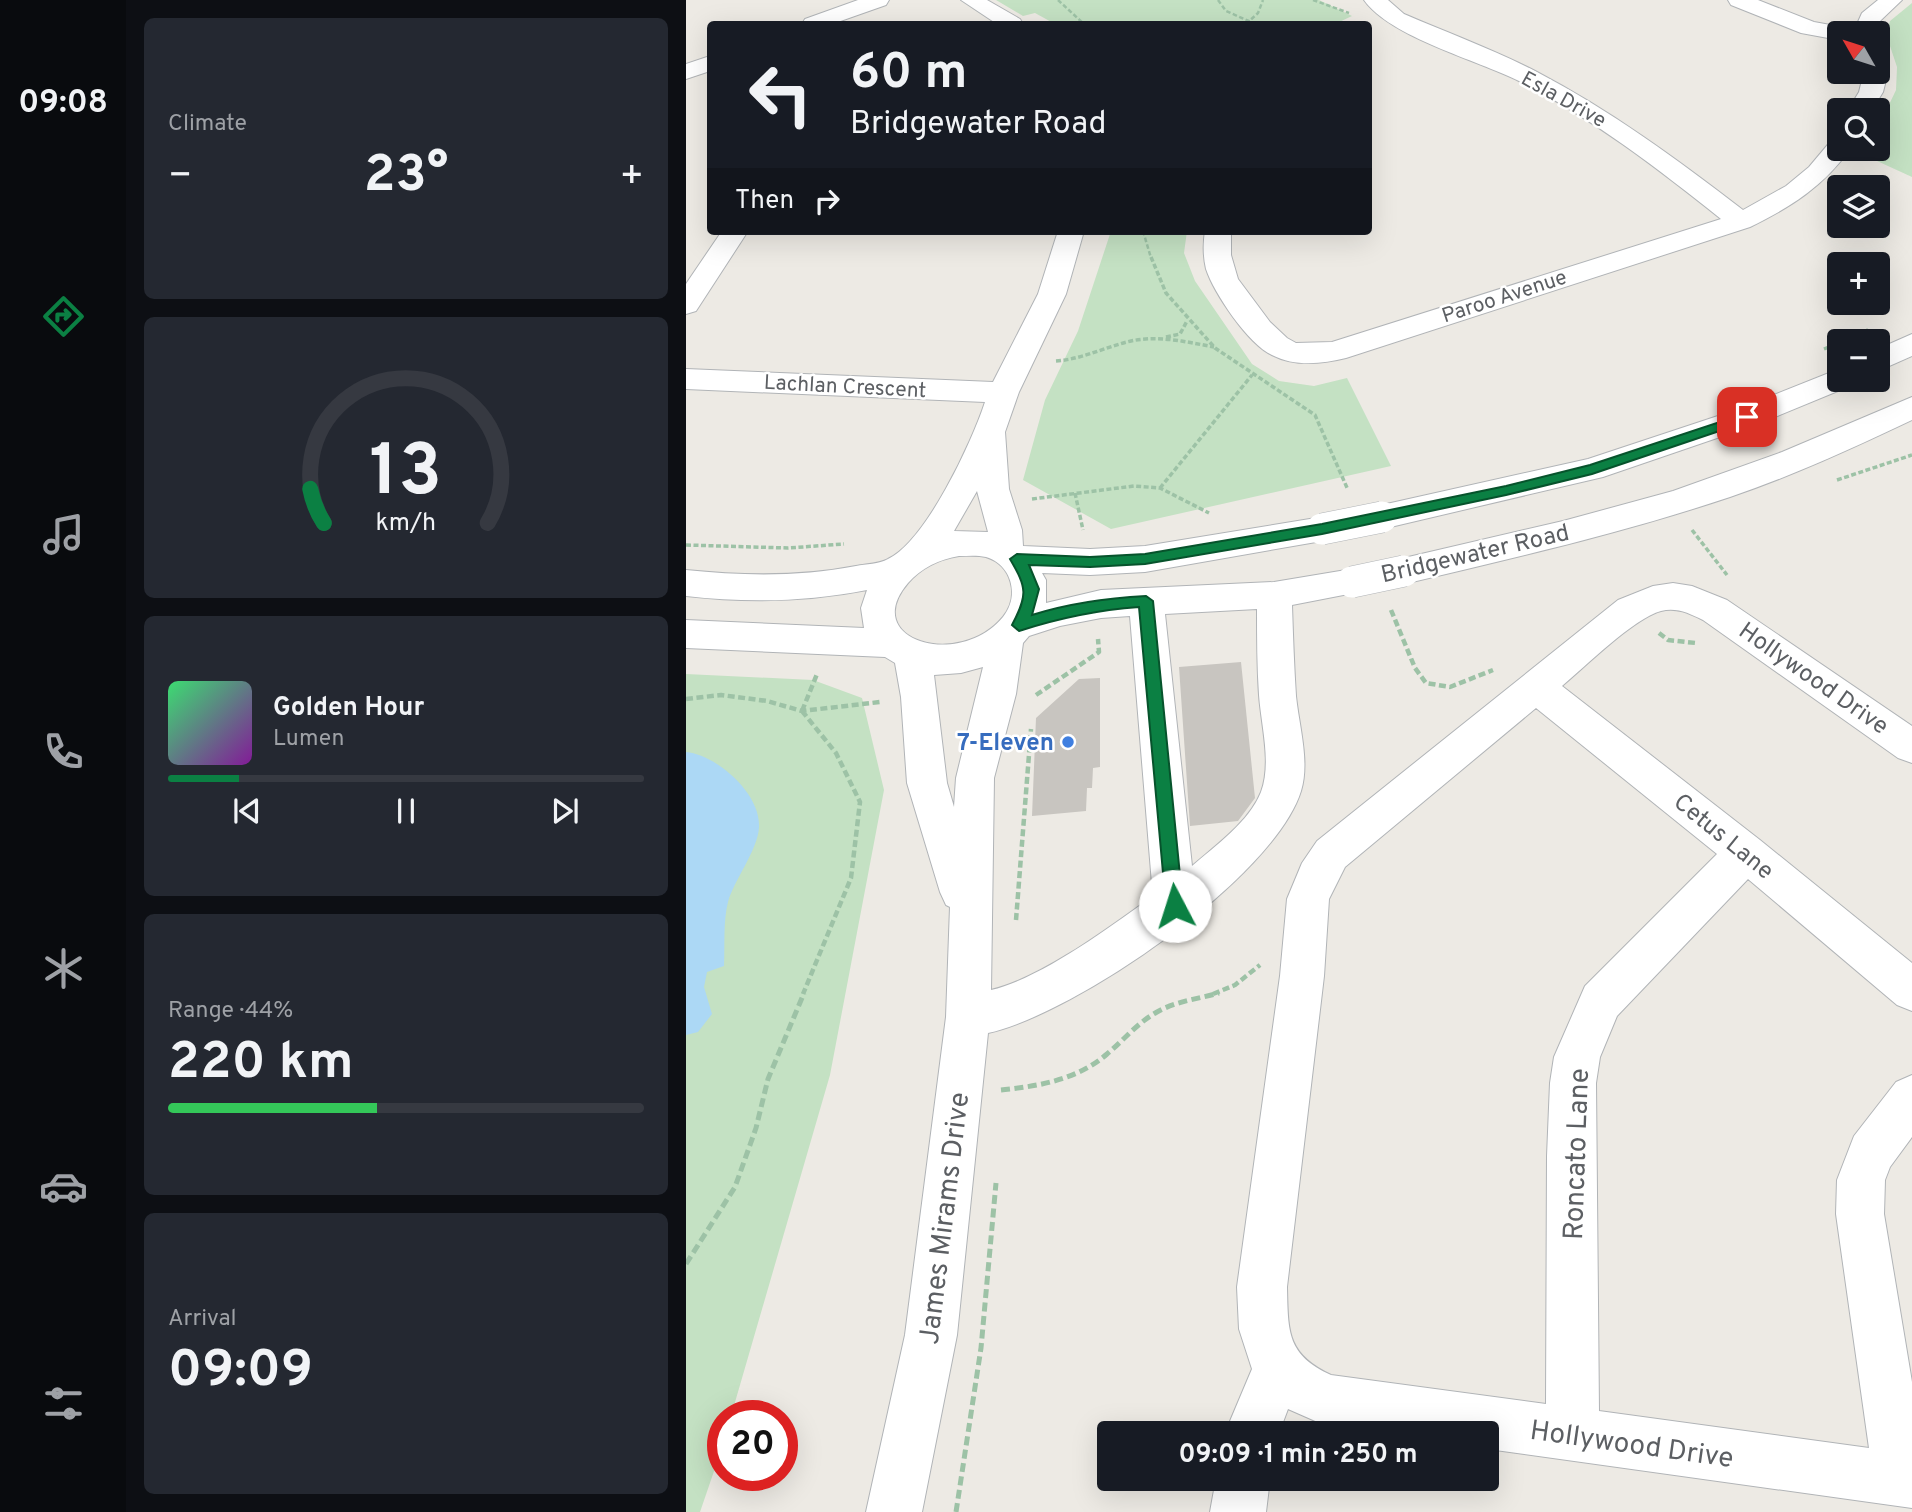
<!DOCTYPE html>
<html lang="en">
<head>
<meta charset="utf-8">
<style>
  body { margin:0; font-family:Overpass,sans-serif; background:#242831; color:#f1f3f6; height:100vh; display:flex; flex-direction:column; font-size:26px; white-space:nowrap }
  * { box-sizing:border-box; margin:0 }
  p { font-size:23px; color:#9ea1a6 }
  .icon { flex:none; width:38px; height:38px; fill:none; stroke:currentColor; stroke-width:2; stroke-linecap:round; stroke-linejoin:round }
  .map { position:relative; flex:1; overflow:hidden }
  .drawer { display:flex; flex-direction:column; gap:18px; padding:18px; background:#0d0f14; width:560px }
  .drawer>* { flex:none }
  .banner { position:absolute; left:21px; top:21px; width:665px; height:214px; border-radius:7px; box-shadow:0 7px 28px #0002; background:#171b24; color:#f1f3f6; overflow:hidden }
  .needle { width:46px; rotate:309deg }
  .controls { position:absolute; left:1141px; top:21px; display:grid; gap:14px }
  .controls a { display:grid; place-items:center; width:63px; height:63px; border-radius:7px; background:#171b24; box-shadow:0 7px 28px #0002; font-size:35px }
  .speed { position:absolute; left:21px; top:1400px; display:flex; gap:14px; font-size:35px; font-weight:700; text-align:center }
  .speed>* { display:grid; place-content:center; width:91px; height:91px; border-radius:50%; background:#171b24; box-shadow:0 7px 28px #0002; line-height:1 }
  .speed .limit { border:10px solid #d22; background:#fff; color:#111 }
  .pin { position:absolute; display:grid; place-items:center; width:60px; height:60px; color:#fff; margin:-30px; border-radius:14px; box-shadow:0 4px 10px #0006 }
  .me { position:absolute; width:77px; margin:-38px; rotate:355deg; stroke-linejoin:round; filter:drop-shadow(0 0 5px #0008) }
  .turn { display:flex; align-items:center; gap:24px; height:147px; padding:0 28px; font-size:32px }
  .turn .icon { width:91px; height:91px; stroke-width:2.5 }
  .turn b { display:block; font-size:49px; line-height:60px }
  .then { display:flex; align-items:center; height:66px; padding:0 28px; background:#0003; gap:14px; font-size:26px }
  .big { font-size:52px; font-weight:700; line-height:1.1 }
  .drawer .card { flex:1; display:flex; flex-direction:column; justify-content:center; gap:10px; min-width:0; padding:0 24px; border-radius:10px; background:#242831 }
  .drawer .dial { align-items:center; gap:0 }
  .dial svg { height:182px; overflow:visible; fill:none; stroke:#363941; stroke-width:7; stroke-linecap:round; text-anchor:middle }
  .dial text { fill:#f1f3f6; stroke:none }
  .song { display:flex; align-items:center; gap:21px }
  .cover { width:84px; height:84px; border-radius:10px; background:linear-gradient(135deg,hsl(140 70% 55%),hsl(290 70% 35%)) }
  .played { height:7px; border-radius:4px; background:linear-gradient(90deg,#0b8043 15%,#363941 15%) }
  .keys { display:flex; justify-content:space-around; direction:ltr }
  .heat { display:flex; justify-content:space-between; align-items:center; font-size:38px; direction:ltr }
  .charge { height:10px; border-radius:5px; background:linear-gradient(90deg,#34c759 44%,#363941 0) }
  .trip { position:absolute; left:411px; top:1421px; width:402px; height:70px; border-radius:7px; background:#171b24; box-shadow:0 7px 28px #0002; font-weight:700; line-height:70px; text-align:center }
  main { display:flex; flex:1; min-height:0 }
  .dock { display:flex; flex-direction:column; width:126px; justify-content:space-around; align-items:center; background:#090b0e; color:#9ea1a6 }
  .dock .icon { width:49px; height:49px }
  .dock .current { color:#0b8043 }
  .dock b { font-size:32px; color:#f1f3f6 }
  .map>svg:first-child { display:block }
  .green { fill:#c4e1c3 }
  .water { fill:#acd8f5 }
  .building { fill:#c8c5c0 }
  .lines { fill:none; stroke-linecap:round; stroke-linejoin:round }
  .minor-casing { stroke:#b1b4b7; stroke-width:2 }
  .path-far3 { stroke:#9dc2a6; stroke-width:2.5; stroke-dasharray:4.5 2.5; stroke-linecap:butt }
  .path-far2 { stroke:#9dc2a6; stroke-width:3.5; stroke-dasharray:5 2.5; stroke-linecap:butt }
  .path-far1 { stroke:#9dc2a6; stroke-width:4.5; stroke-dasharray:7 3.5; stroke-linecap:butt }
  .path { stroke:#9dc2a6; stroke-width:5; stroke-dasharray:9 4.5; stroke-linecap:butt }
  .minor { fill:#fff; fill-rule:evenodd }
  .minor-bridge-casing { stroke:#b1b4b7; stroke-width:32; stroke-linecap:butt }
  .minor-bridge { stroke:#fff; stroke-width:31 }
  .route { fill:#0b8043; stroke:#07532c; stroke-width:2 }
  .shop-dot { fill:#3f7fe0; stroke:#fff; stroke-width:2.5 }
  .labels { text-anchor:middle; stroke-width:5; stroke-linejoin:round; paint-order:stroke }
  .far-street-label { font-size:21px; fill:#5c5f63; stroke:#fff }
  .street-label { font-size:24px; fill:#5c5f63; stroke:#fff }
  .shop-label { font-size:24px; font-weight:bold; fill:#366cbe; stroke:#fff; text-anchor:end }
  .near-street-label { font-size:28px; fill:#5c5f63; stroke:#fff }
</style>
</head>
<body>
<main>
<nav class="dock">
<b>09:08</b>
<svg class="icon current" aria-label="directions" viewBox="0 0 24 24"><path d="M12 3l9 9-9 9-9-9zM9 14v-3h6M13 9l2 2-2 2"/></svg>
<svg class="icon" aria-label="music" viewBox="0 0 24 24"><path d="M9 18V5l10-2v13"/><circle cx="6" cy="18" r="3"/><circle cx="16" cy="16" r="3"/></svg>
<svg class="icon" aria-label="phone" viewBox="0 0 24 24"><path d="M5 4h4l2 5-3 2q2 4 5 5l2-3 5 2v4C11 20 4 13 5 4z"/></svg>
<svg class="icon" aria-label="climate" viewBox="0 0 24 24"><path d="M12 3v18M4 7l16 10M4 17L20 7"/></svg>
<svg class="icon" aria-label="car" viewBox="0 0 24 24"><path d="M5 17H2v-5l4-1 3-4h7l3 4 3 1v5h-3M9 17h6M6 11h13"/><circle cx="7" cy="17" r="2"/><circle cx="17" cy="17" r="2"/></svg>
<svg class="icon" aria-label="filters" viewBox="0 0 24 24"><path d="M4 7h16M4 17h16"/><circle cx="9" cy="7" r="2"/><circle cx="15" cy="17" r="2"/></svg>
</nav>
<section class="drawer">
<div class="card"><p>Climate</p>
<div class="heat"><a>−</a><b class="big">23°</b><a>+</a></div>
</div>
<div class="card dial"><svg viewBox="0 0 100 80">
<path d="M14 69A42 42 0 1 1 86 69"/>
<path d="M14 69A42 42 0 0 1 8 54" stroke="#0b8043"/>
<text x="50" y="56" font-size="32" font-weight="700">13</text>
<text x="50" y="72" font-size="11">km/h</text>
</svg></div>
<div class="card">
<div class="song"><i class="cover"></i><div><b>Golden Hour</b><p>Lumen</p></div></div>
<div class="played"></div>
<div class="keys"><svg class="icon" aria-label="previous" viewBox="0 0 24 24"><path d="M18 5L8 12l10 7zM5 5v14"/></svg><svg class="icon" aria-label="pause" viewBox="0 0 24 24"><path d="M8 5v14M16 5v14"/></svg><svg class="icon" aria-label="next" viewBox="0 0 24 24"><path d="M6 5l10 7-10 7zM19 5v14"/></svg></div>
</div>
<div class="card"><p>Range · 44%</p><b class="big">220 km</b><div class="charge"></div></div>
<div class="card"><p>Arrival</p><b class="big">09:09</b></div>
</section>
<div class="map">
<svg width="1226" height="1512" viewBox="0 0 1226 1512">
  <rect width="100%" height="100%" fill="#edeae4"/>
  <path class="green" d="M310 0H633L666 16 649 24H369L349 13 337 16Z
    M1226 3V177L1178 155 1181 149H1192V128L1210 90 1211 67 1200 34 1204 21Z
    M425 231H501L498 253 509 281 566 364 593 381 628 386 661 378 705 466 425 529 337 480 359 400 392 331Z
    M0 674 127 680 176 698 198 790 144 1075 45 1416H37V1445L14 1512H0Z"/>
  <path class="water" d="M0 752C31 755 75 794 73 827 72 850 48 880 42 902 37 921 39 946 38 966L21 972 18 987 26 1014 12 1032 0 1035Z"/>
  <path class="building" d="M555 662 569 798 552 821 504 826 493 667Z
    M414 678V767L407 768 406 788H401L400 811 346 816 350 718 393 679Z"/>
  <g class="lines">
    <defs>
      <path id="minor" d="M172 0H203L200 5 146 24H116L119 19Z
        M275 0H301L334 19 337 24H311Z
        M678 0H702L718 14C762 33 809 50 851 72 925 111 991 159 1057 210L1100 186 1123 167 1144 142 1153 140V149H1164C1138 186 1105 207 1064 227L660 358C636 364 609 367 586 355 562 344 528 293 520 269 517 256 517 244 519 231H545V255L552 279 584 322 601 338 610 343 646 342 1035 219C971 168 906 118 833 81 791 60 704 37 678 0Z
        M1042 0H1072L1128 22 1161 28 1164 33H1153V40L1115 33 1045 5Z
        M1192 0H1216L1194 21 1189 33H1167L1176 13Z
        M24 56V71L0 79V64Z
        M1192 65 1198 67 1202 72 1197 92 1186 110H1162L1173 92 1178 72H1192Z
        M36 231H62L10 311 0 314V284Z
        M372 231H398L380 294 333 392 319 432 323 489 336 530 337 546 404 549 459 546 636 517 648 520 653 529 648 538 636 541 459 572 404 575 356 573 360 580V603L415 590 588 582 666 569 678 573 683 582 678 591 606 605C607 636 608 666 610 696 613 726 624 762 615 791 588 878 389 1014 302 1033L271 1335 236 1512H180L219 1335 260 1017 264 907 260 905 254 892 221 783 215 697 209 663 199 657 0 648V620L178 628 175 608 181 590C120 602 61 603 0 596V570C57 576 114 577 170 566 180 564 193 564 202 559 240 541 286 442 299 402L0 389V369L307 382 352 294ZM291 491 302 532 268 531ZM273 556C282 556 291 555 300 557 326 565 334 596 317 617 273 670 173 640 222 583 235 568 254 559 273 556ZM571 609C571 638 571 667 573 695 575 725 586 763 575 792 563 822 529 846 506 866L479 614ZM444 616 467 896C424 927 356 978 305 990L308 778 330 694 337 643 343 636 374 626 415 618ZM297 667 270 778 268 807 261 783 248 675 275 673Z
        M1226 334V356L1192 371V349Z
        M1153 369V380H1168L1164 386 1072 424 917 477 696 529 684 526 679 517 684 508 696 505 902 459 1050 410Z
        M1226 397V420C1167 448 1106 476 1044 497 937 533 827 558 718 584L706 580 701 571 706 562 718 558 877 521 987 491 1096 452Z
        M987 583 1006 586 1041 600 1226 726V763L1212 758 1017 620C1003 613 990 607 975 611 948 618 899 667 876 686L1074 840 1226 963V1011L1211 1005 1062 879 931 1016 914 1057 910 1083 913 1411 1183 1448 1150 1214 1151 1180 1168 1136 1210 1082 1226 1075V1137L1204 1167 1199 1180 1198 1214 1226 1382V1508L802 1449V1433H685L643 1427 602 1409 593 1433H539L566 1369 553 1329 551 1287 594 976 601 899 616 863 631 841 932 600 967 586ZM850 708 1031 854 899 986 868 1057 864 1083 861 1156 860 1404 645 1375C601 1355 602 1332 601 1287L638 976 643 899 659 867Z
        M530 1479H584L580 1512H524Z"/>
    </defs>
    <use href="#minor" class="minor-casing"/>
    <path class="path-far3" d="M372 0 398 24
      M532 0 540 11 565 22
      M627 0 663 13
      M560 24 572 13 577 0
      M457 231 465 258"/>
    <path class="path-far2" d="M465 257 480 293 529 348 629 415 662 490
      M480 337 494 334 501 321
      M1157 341 1184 329
      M1138 349 1153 343
      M370 361C397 359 419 347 445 341 473 335 501 342 528 347
      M1151 480 1226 455
      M474 488 566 375
      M389 493 397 530
      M346 499 448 486 474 488 523 513
      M1006 530 1041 575
      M0 545 102 548 158 544"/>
    <path class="path-far1" d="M705 610 729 668 740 683 764 687 807 670
      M973 633 982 640 1010 643
      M350 695 413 652 412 639
      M0 699 35 695 81 701 116 711 194 702
      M116 711 131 674
      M116 711 150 753 174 802 165 878 117 994
      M330 920 345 729
      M527 994 549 985 574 965"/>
    <path class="path" d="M315 1090C353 1086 391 1080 421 1054 438 1040 451 1023 471 1012 490 1001 512 999 533 993
      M0 1264 49 1187 70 1128 82 1079 118 993
      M270 1512 295 1348 310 1183"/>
    <use href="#minor" class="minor"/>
    <defs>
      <path id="minor-bridge" d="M636 529 696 517
        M666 582 718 571"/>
    </defs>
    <use href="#minor-bridge" class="minor-bridge-casing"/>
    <use href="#minor-bridge" class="minor-bridge"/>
  </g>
  <path class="route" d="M1061 413 1066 414V420L906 474 820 495 636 534 459 564 404 567 343 565 353 589 346 615C384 603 421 598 460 596L467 601 497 906 495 911 489 914 483 911 480 906 453 607C411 610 373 618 333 631L326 625C342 595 341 588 324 559L331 554 404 557 459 554 636 524 820 486 904 465Z"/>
  <circle class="shop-dot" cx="382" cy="742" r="7"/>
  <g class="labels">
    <g class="far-street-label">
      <text transform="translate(878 99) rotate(29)" y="7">Esla Drive</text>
      <text transform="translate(818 296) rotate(-18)" y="7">Paroo Avenue</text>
      <text transform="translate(159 386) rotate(3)" y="7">Lachlan Crescent</text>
    </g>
    <g class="street-label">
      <text transform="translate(789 553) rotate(-13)" y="8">Bridgewater Road</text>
      <text transform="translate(1128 678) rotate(35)" y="8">Hollywood Drive</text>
      <text transform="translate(1038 836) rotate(39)" y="8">Cetus Lane</text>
    </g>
    <g class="shop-label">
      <text x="368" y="750">7-Eleven</text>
    </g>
    <g class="near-street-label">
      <text transform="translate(889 1154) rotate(-88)" y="10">Roncato Lane</text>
      <text transform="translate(257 1218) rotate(-83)" y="10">James Mirams Drive</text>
      <text transform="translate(946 1443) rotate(8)" y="10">Hollywood Drive</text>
    </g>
  </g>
</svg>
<div class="controls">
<a><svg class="needle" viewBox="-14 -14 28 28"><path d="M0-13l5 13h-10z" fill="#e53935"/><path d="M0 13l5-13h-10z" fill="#9ea1a6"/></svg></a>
<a><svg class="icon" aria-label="search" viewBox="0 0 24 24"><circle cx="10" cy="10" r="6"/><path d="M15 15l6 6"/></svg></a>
<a><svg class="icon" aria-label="layers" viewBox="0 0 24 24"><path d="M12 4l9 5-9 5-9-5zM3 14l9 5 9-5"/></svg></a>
<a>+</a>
<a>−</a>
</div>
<div class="speed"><div class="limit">20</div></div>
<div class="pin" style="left:1061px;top:417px;background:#d93025"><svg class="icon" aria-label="arrive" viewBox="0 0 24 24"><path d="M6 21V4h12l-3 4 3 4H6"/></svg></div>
<svg class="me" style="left:489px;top:906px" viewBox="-20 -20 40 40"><circle r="19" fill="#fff"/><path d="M0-13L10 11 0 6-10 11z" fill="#0b8043"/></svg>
<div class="trip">09:09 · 1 min · 250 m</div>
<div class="banner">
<div class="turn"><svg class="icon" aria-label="left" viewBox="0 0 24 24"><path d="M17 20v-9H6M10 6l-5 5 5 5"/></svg><div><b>60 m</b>Bridgewater Road</div></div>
<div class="then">Then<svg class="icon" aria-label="right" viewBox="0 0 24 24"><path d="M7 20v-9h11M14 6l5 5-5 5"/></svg></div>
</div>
</div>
</main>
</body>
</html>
